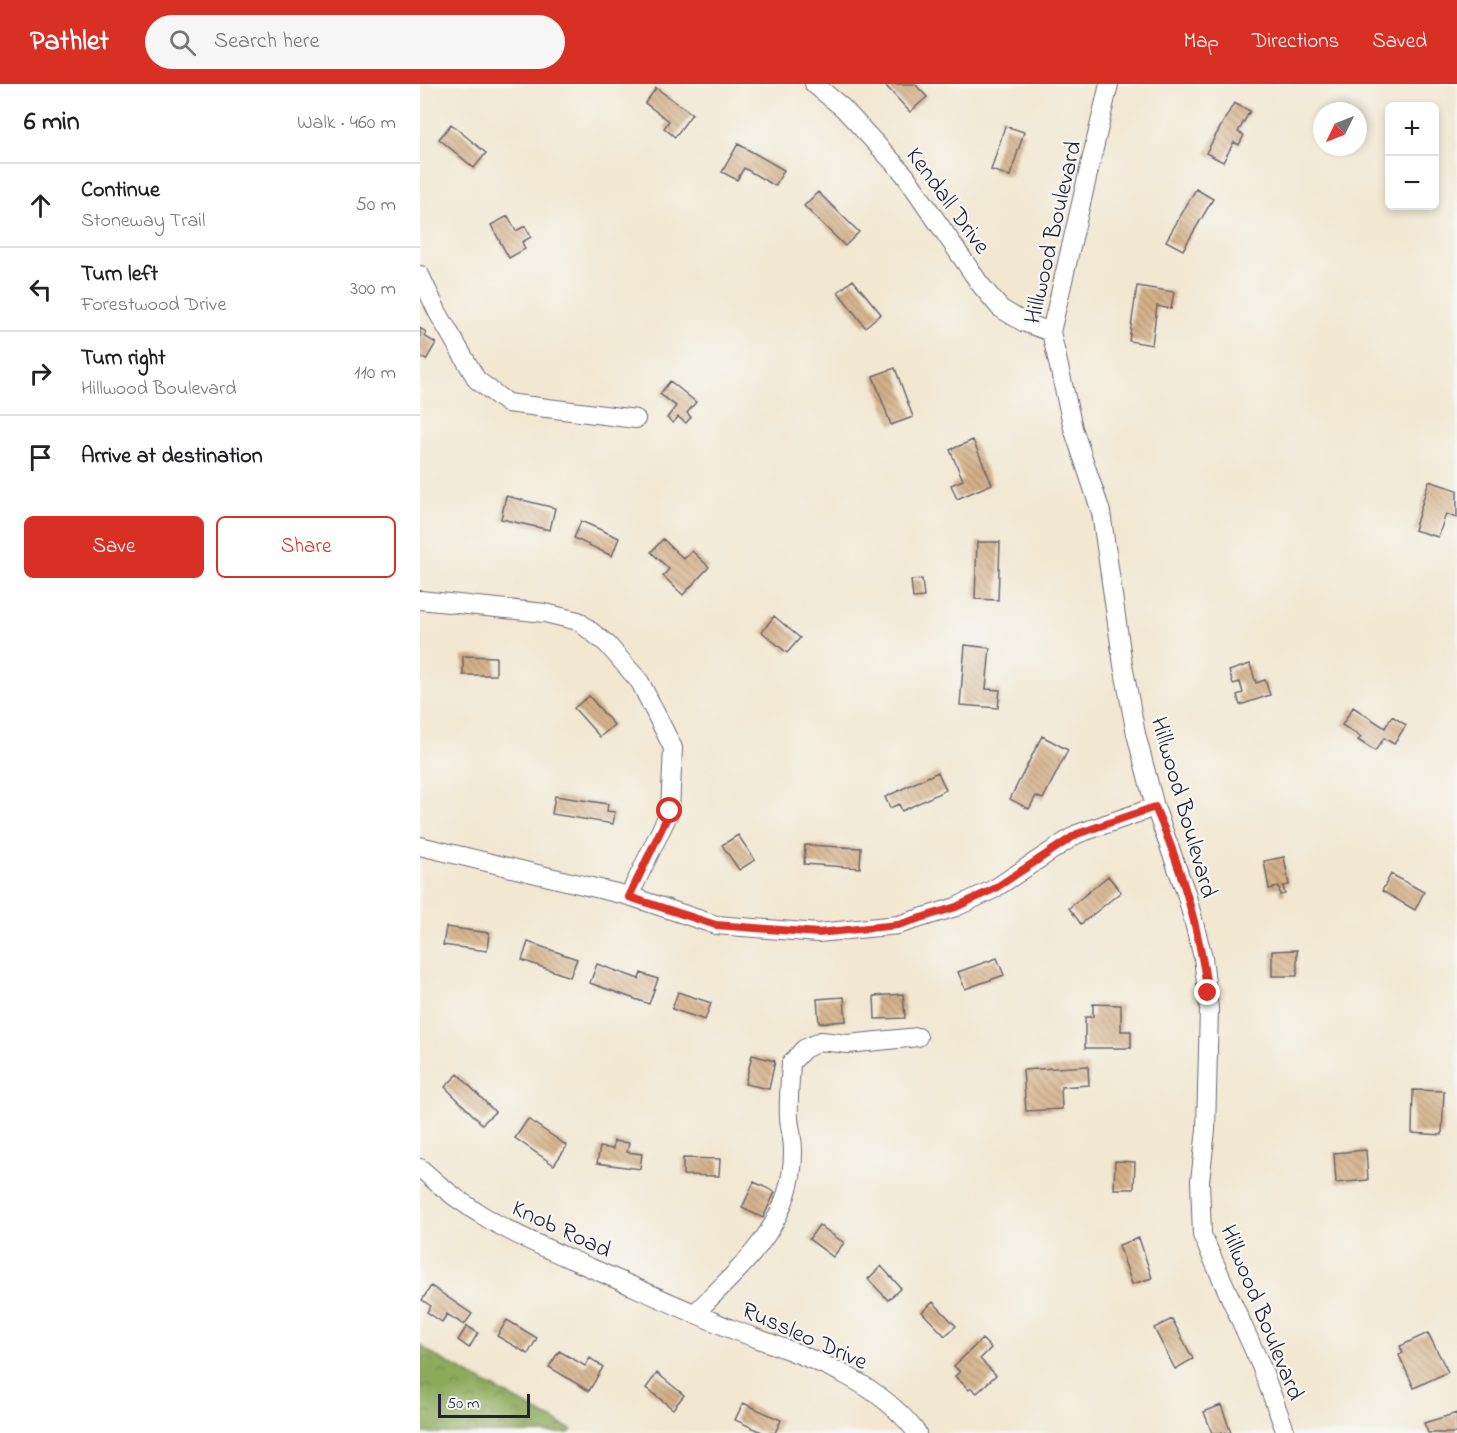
<!DOCTYPE html>
<html lang="en">
<head>
<meta charset="utf-8">
<style>
	:root { --surface:#fff; --page:#f6f6f6; --text:#202124; --muted:#757577; --line:#e0e0e0; --accent:#d93025 }
	body { margin:0; font-family:"Indie Flower",sans-serif; background:var(--page); color:var(--text) }
	.controls { position:absolute; right:18px; top:18px; display:grid; overflow:hidden; border-radius:9px; box-shadow:0 3px 9px #0003 }
	.controls button { width:54px; height:54px; display:grid; place-items:center; padding:0; border:0; border-bottom:2px solid var(--line); background:var(--surface); color:var(--text); font:30px sans-serif }
	.compass { position:absolute; left:893px; top:18px; width:54px; height:54px; border-radius:50%; background:var(--surface); box-shadow:0 3px 9px #0003; rotate:227deg }
	.scale { position:absolute; left:18px; bottom:15px; width:92px; box-sizing:border-box; padding-left:6px; border:3px solid #22223b; border-top:0; font-size:16px; line-height:21px; white-space:nowrap; color:#22223b; -webkit-text-stroke:4px #f6f6f2; paint-order:stroke }
	.stop { position:absolute; width:18px; height:18px; margin:-14px; border:4px solid #d93025; border-radius:50%; background:#fff }
	.stop.end { background:#d93025; border-color:#fff; box-shadow:0 2px 6px #0008 }
	.list { margin:0; padding:0; list-style:none }
	h2 { display:flex; justify-content:space-between; align-items:center; height:78px; margin:0; padding:0 24px; font-size:26px }
	h2 small { font-size:20px; font-weight:400; color:var(--muted) }
	.list li { display:grid; grid-template-columns:39px 1fr auto; gap:18px; align-items:center; box-sizing:border-box; height:84px; padding:0 24px; border-top:2px solid var(--line) }
	.list b { display:block; font-size:22px; white-space:nowrap }
	.list p { margin:0; font-size:20px; white-space:nowrap; color:var(--muted) }
	.list em { font-size:20px; font-style:normal; color:var(--muted) }
	.actions { display:flex; gap:12px; padding:18px 24px }
	.actions a { flex:1; padding:14px 0; border:2px solid var(--accent); border-radius:9px; text-align:center; font-size:21px; color:var(--accent) }
	.actions .main { background:var(--accent); color:#fff }
	.icon { flex:none; width:33px; height:33px; fill:none; stroke:currentColor; stroke-width:2; stroke-linecap:round; stroke-linejoin:round }
	.map { position:relative; flex:none; width:1037px; height:1349px; overflow:hidden }
	header { display:flex; align-items:center; gap:36px; box-sizing:border-box; height:84px; padding:0 30px; background:var(--accent); color:#fff }
	header strong { font-size:28px }
	nav { display:flex; gap:33px; margin-inline-start:auto; font-size:21px }
	.search { width:420px; height:54px; background:var(--page); display:flex; align-items:center; gap:15px; box-sizing:border-box; padding:0 21px; border-radius:33px; color:var(--muted); font-size:22px }
	main { display:flex }
	aside { flex:1; background:var(--surface) }
	.map>svg:first-child { display:block }
	.forest { fill:url(#forest-crowns); stroke:#58664c; stroke-width:1.5 }
	.building { fill:url(#building-back-hatch) }
	.lines { fill:none; stroke-linecap:round; stroke-linejoin:round }
	.minor-casing { stroke:#6b6770; stroke-width:20 }
	.minor { stroke:#fff; stroke-width:18 }
	.route { stroke:#d93025; stroke-width:8 }
	.labels { text-anchor:middle; stroke-width:4.5; stroke-linejoin:round; paint-order:stroke }
	.street-label { font-size:24px; fill:#22223b; stroke:#f6f6f2 }
</style>
</head>
<body>
<header>
<strong>Pathlet</strong>
<div class="search"><svg class="icon" aria-label="search" viewBox="0 0 24 24"><circle cx="10" cy="10" r="6"/><path d="M15 15l6 6"/></svg>Search here</div>
<nav><a>Map</a><a>Directions</a><a>Saved</a></nav>
</header>
<main>
<aside>
<h2>6 min<small>Walk · 460 m</small></h2>
<ul class="list">
<li><svg class="icon" aria-label="ahead" viewBox="0 0 24 24"><path d="M12 20V5M6 11l6-6 6 6"/></svg><div><b>Continue</b><p>Stoneway Trail</p></div><em>50 m</em></li>
<li><svg class="icon" aria-label="left" viewBox="0 0 24 24"><path d="M17 20v-9H6M10 6l-5 5 5 5"/></svg><div><b>Turn left</b><p>Forestwood Drive</p></div><em>300 m</em></li>
<li><svg class="icon" aria-label="right" viewBox="0 0 24 24"><path d="M7 20v-9h11M14 6l5 5-5 5"/></svg><div><b>Turn right</b><p>Hillwood Boulevard</p></div><em>110 m</em></li>
<li><svg class="icon" aria-label="arrive" viewBox="0 0 24 24"><path d="M6 21V4h12l-3 4 3 4H6"/></svg><div><b>Arrive at destination</b></div></li>
</ul>
<div class="actions"><a class="main">Save</a><a>Share</a></div>
</aside>
<div class="map">
<svg width="1037" height="1349" viewBox="0 0 1037 1349">
	<defs>
		<pattern id="forest-crowns" width="20" height="18" patternUnits="userSpaceOnUse" patternTransform="scale(1.5)"><rect width="20" height="18" fill="#8daa5c"/><path d="M2 6a3 3 0 1 1 6 0M12 15a3 3 0 1 1 6 0" fill="none" stroke="#738a4d"/></pattern>
		<pattern id="building-back-hatch" width="6" height="6" patternUnits="userSpaceOnUse" patternTransform="scale(1.5)"><rect width="6" height="6" fill="#d4b189"/><path d="M-1 5l2 2M0 0l6 6M5-1l2 2" fill="none" stroke="#ac9071"/></pattern>
	</defs>
	<rect width="100%" height="100%" fill="#f6f6f2"/>
	<filter id="ink" filterUnits="userSpaceOnUse"><feTurbulence type="fractalNoise" baseFrequency=".0167" numOctaves="2"/><feDisplacementMap in="SourceGraphic" scale="12" xChannelSelector="R" yChannelSelector="G"/><feConvolveMatrix kernelMatrix="1 2 1 2 8 2 1 2 1" color-interpolation-filters="sRGB"/></filter>
	<filter id="wash" filterUnits="userSpaceOnUse"><feTurbulence type="fractalNoise" baseFrequency=".008" numOctaves="4" result="noise"/><feDisplacementMap in="SourceGraphic" scale="24" xChannelSelector="R" yChannelSelector="G"/><feGaussianBlur stdDeviation="1.35" result="paint"/><feColorMatrix in="noise" values="0 0 0 0 0 0 0 0 0 0 0 0 0 0 0 0 0 1.4 0 .05"/><feComposite in="paint" operator="in"/></filter>
	<g filter="url(#wash)">
		<rect width="100%" height="100%" fill="#f2e7d1"/>
		<path class="forest" d="M0,1261L17,1273L152,1346L148,1349H0Z"/>
		<g id="blocks">
			<path class="building" d="M464,0H495L507,13L490,28Z
				M236,4L272,30L255,53L244,44L249,37L225,19Z
				M814,19L830,27L818,48L824,51L819,61L814,58L803,78L786,69Z
				M31,40L66,69L54,84L19,55Z
				M585,42L604,48L590,92L571,86Z
				M318,60L364,86L355,102L324,84L317,96L302,88Z
				M776,105L793,115L763,166L746,157Z
				M398,108L439,148L425,162L384,122Z
				M88,132L96,147L105,142L111,153L102,158L105,165L89,174L71,141Z
				M433,196L461,230L445,243L418,208Z
				M717,202L754,208L751,225L737,222L732,261L709,257Z
				M0,244L6,248L4,252L16,259L6,276L0,272Z
				M475,284L493,333L471,341L453,292Z
				M250,297L276,318L267,329L271,333L266,339L258,333L253,339L247,334L256,322L240,310Z
				M553,356L572,400L537,415L531,401L543,396L530,366Z
				M1009,397L1037,406V434L1026,430L1018,453L994,446Z
				M86,412L135,424L130,446L81,435Z
				M161,437L199,454L192,472L154,454Z
				M243,455L264,475L272,467L289,483L263,511L243,492L249,485L231,468Z
				M557,458H580L578,516L555,515Z
				M502,495L504,513L493,514L491,496Z
				M354,532L380,554L367,569L342,548Z
				M545,561L570,564L566,605L580,606L578,624L540,621Z
				M43,572L76,573V591H43Z
				M830,580L836,599L845,596L850,611L820,621L817,611L823,609L820,598L813,600L809,587Z
				M169,612L194,641L180,653L154,624Z
				M933,623L965,644L972,632L986,641L974,660L964,654L955,667L938,656L941,653L922,641Z
				M622,652L648,666L623,715L616,712L609,725L590,715Z
				M518,688L526,706L482,727L479,720L470,724L465,713Z
				M135,712L188,720L187,727L195,728L193,740L132,730Z
				M318,751L335,776L319,786L302,761Z
				M385,761L441,764L440,784L384,780Z
				M864,773L869,801L863,802L865,810L860,811L859,803L849,805L844,777Z
				M971,790L1004,808L995,826L962,807Z
				M688,792L701,808L661,840L649,824Z
				M26,843L69,849L67,867L23,861Z
				M108,858L157,875L150,893L102,876Z
				M877,866V892H852V867Z
				M577,874L584,891L545,905L538,888Z
				M177,880L219,895L221,889L238,895L229,920L170,899Z
				M258,908L291,919L285,936L252,925Z
				M483,910L485,934L455,935L454,912Z
				M424,913L426,937L399,939L397,915Z
				M673,920L701,921V947H711V964H665V933H673Z
				M332,971L355,977L349,1005L325,1000Z
				M668,982L669,1001L641,1003L642,1025L606,1027L603,986Z
				M38,990L75,1028L62,1040L25,1003Z
				M993,1006L1024,1007L1022,1051L992,1049Z
				M108,1035L147,1062L134,1081L95,1054Z
				M194,1057L209,1059L207,1068L222,1070L220,1085L177,1079L180,1063L193,1065Z
				M946,1066L948,1096L916,1099L914,1069Z
				M263,1074L300,1075L299,1092L263,1091Z
				M695,1077L715,1078L714,1105H694Z
				M334,1098L355,1108L343,1134L322,1124Z
				M399,1141L424,1159L413,1173L389,1155Z
				M719,1154L732,1194L712,1200L699,1161Z
				M461,1182L481,1204L468,1216L448,1195Z
				M11,1202L52,1230L44,1241L27,1230L22,1238L7,1228L11,1222L2,1216Z
				M513,1218L536,1242L525,1252L502,1228Z
				M752,1235L773,1275L755,1285L734,1244Z
				M87,1236L117,1254L108,1270L77,1252Z
				M47,1242L58,1249L49,1264L38,1256Z
				M1008,1249L1028,1288L994,1304L979,1271L983,1269L980,1262Z
				M562,1255L571,1264L560,1275L576,1291L557,1309L551,1304L549,1306L535,1292L540,1288L534,1282Z
				M139,1267L165,1282L170,1274L183,1283L169,1307L129,1283Z
				M237,1289L264,1311L253,1325L226,1304Z
				M323,1319L361,1336L355,1349H344L315,1336Z
				M801,1321L811,1349H792L784,1328Z
				M1037,1329V1349H1008L1004,1339Z"/>
		</g>
	</g>
	<g filter="url(#ink)">
		<use href="#blocks" fill-opacity="0" stroke="#6b6770" stroke-width="1.5"/>
		<g class="lines">
			<g class="minor-casing">
				<path id="minor" d="M394,0L423,24L485,91L560,200L580,224L603,238L631,248
					M689,0L631,248L653,344L681,428L703,581L716,650L735,723L766,809L783,873L789,925L786,1046L780,1097L782,1151L841,1282L866,1349
					M0,191L18,229L57,296L87,319L216,335
					M0,516L125,529L158,537L187,560L220,598L253,664L250,727L209,812
					M0,762L209,812L296,841L398,849L478,841L536,823L574,805L657,750L735,723
					M0,1084C56,1136 103,1154 171,1184C217,1204 263,1225 309,1244C374,1269 453,1290 497,1349
					M274,1230C321,1183 374,1139 373,1066C373,1056 370,1045 369,1034C368,1016 370,997 371,979L384,965L401,957L428,960L498,953"/>
			</g>
			<use href="#minor" class="minor"/>
		</g>
	</g>
	<g class="lines" filter="url(#ink)">
		<path class="route" d="M250,727L209,813L296,841L398,849L478,841L536,823L574,805L657,750L735,723C761,782 779,846 788,909"/>
	</g>
	<g class="labels">
		<g class="street-label">
			<text transform="translate(529 116) rotate(54)" y="8">Kendall Drive</text>
			<text transform="translate(632 148) rotate(-77)" y="8">Hillwood Boulevard</text>
			<text transform="translate(765 723) rotate(74)" y="8">Hillwood Boulevard</text>
			<text transform="translate(142 1144) rotate(25)" y="8">Knob Road</text>
			<text transform="translate(843 1228) rotate(68)" y="8">Hillwood Boulevard</text>
			<text transform="translate(385 1251) rotate(24)" y="8">Russleo Drive</text>
		</g>
	</g>
</svg>
<div class="controls">
<button>+</button>
<button>−</button>
</div>
<svg class="compass" viewBox="-18 -18 36 36"><path d="M0-13l5 13h-10z" fill="#e53935"/><path d="M0 13l5-13h-10z" fill="#757577"/></svg>
<div class="scale">50 m</div>
<div class="stop" style="left:250px;top:727px"></div>
<div class="stop end" style="left:788px;top:909px"></div>
</div>
</main>
</body>
</html>
